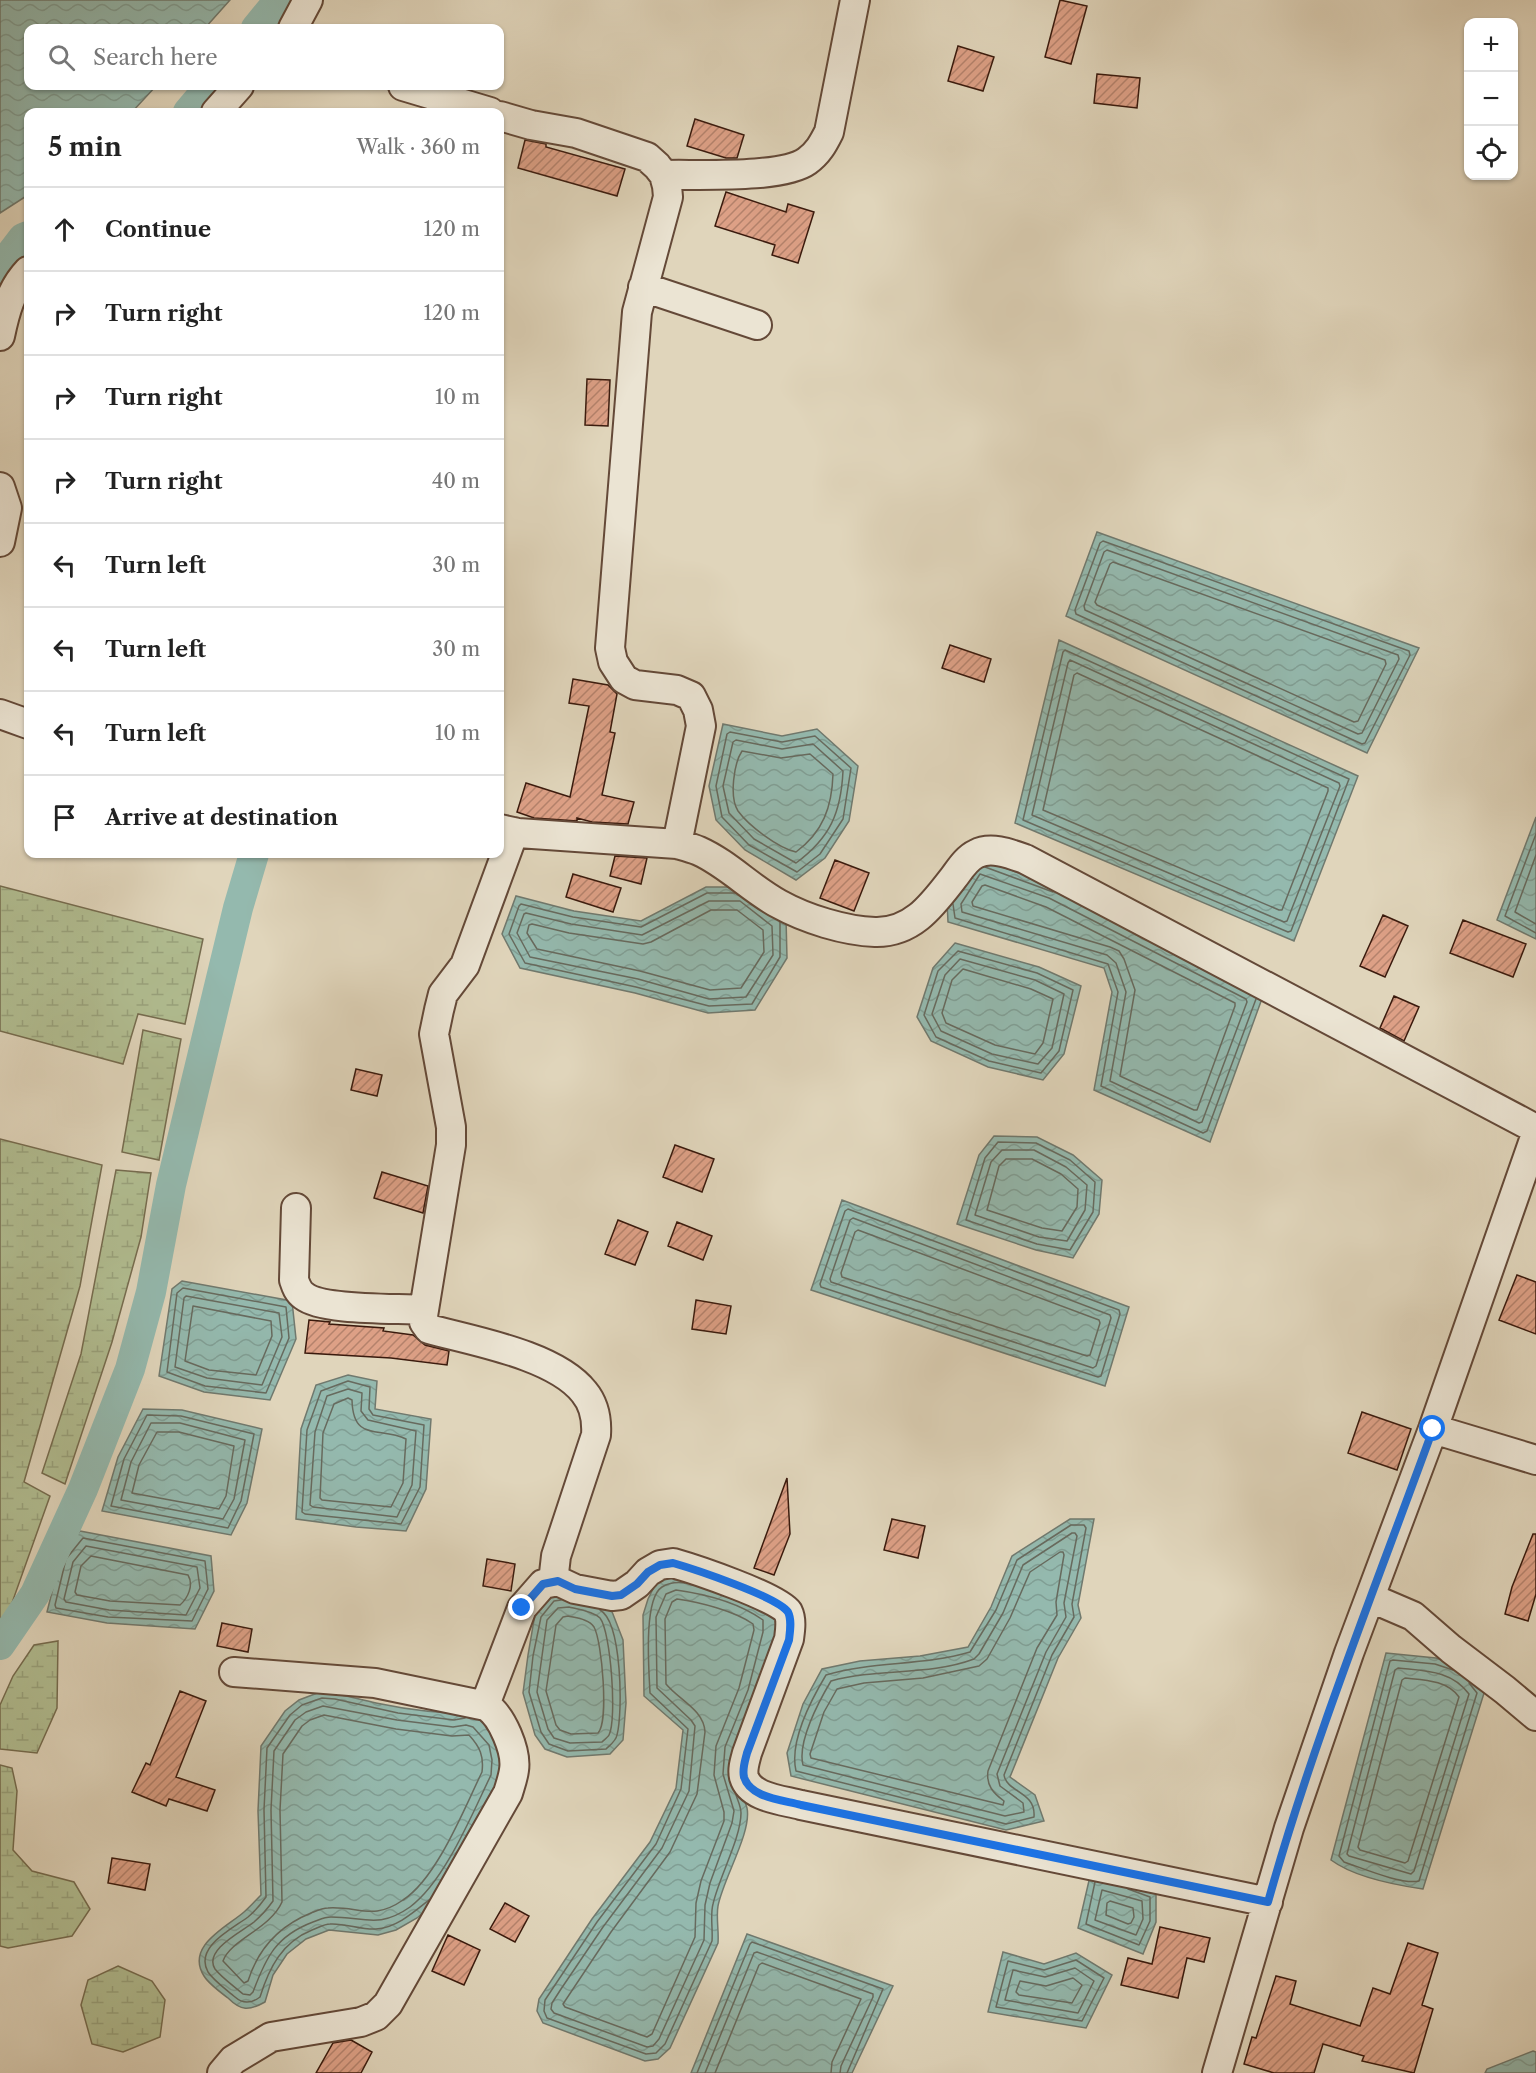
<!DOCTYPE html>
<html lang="en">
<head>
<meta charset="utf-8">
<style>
	:root { --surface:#fff; --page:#f2f2f2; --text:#222; --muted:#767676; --line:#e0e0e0 }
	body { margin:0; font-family:"Libre Caslon Text",serif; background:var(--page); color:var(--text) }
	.controls { position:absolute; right:18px; top:18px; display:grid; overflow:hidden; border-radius:12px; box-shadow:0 2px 4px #0004 }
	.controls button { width:54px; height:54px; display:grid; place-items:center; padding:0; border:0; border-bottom:2px solid var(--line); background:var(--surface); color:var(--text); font:30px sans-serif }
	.stop { position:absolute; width:18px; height:18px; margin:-14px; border:4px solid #1a73e8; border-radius:50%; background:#fff }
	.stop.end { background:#1a73e8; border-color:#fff; box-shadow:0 2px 6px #0008 }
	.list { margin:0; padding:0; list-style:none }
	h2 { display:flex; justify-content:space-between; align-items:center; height:78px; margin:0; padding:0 24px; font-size:26px }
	h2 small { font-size:20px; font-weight:400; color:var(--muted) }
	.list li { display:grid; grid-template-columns:39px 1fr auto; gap:18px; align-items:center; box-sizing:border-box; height:84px; padding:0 24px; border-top:2px solid var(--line) }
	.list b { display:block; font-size:22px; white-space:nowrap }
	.list em { font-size:20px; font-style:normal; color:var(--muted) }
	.icon { flex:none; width:33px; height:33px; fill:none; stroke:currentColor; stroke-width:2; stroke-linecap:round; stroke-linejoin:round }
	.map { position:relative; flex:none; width:1536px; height:2073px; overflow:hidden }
	.search { position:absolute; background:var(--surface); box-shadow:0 2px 4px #0004; left:24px; top:24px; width:480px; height:66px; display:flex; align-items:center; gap:15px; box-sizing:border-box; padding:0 21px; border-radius:12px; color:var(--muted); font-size:22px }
	.panel { position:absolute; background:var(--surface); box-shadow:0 2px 4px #0004; left:24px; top:108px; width:480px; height:750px; border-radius:12px }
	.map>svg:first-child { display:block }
	.wetland { fill:url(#wetland-marsh); stroke:#766c4f; stroke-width:1.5 }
	.water { fill:url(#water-waves); stroke:#70796e; stroke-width:1.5 }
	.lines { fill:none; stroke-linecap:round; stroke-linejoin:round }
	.shore { stroke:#676a5e; stroke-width:1.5 }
	.canal { stroke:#94b9ae; stroke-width:30 }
	.building { fill:url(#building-hatch); stroke:#3a1a0d; stroke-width:1.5 }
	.street-casing { stroke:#644938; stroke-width:32 }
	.street { stroke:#ebe4d3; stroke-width:28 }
	.route { stroke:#1a73e8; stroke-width:8 }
</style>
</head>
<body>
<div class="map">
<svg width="1536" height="2073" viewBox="0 0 1536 2073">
	<defs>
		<pattern id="wetland-marsh" width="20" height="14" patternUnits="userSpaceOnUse" patternTransform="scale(1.5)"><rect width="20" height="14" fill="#b1bd91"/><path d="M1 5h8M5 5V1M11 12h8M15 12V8" fill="none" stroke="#99a27c"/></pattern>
		<pattern id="water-waves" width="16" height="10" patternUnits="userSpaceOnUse" patternTransform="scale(1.5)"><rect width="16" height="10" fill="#94b9ae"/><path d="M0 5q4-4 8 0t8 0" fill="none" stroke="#809e94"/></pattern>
		<pattern id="building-hatch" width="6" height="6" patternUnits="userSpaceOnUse" patternTransform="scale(1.5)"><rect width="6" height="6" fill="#dda086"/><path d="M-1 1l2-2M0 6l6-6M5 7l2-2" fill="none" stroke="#b4826c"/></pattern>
	</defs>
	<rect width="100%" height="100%" fill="#e0d5bb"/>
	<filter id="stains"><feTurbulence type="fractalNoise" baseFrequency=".00333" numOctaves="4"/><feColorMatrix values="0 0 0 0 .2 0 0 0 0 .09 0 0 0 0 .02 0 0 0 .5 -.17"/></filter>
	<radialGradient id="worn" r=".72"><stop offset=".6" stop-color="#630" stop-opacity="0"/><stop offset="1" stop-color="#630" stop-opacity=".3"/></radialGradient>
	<path class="wetland" d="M0,886L203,939L185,1024L138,1014L123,1064L0,1031Z
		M143,1030L181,1039L159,1160L122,1152Z
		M0,1139L102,1165L80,1286L24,1482L50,1496L7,1617L0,1626Z
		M116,1170L151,1173L141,1237L112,1342L65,1484L42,1473L81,1354Z
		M58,1641L57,1708L37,1753L0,1749V1705L13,1676L34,1645Z
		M0,1765L12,1768L17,1791L13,1850L32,1871L74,1882L90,1909L72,1936L8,1948L0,1946Z
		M118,1966L152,1981L165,2000L160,2037L123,2052L92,2044L81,2005L88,1980Z"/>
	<path class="water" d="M0,0H230L205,28H28V86H156L132,112H28V195L0,213Z
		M1097,532L1419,648L1367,753L1066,616Z
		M1059,640L1358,776L1294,941L1015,823Z
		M723,724L782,736L817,729L858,766L849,821L825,858L796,880L745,850L716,820L709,786Z
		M1536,817V939L1497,920Z
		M986,861L1054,886L1264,993L1210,1142L1094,1090L1112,992L1104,968L948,922L947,901Z
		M706,887H744L786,918L787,958L755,1010L708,1013L635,993L520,968L502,934L516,896L574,911L641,921Z
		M955,943L1039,967L1081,986L1064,1054L1043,1080L988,1067L931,1041L917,1017L933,968Z
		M994,1136L1037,1137L1073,1155L1102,1180L1099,1214L1073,1258L1036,1250L957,1224L979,1155Z
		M842,1200L1129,1307L1105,1386L811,1290Z
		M182,1281L292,1301L296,1339L270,1400L204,1392L159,1376L172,1289Z
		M348,1375L377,1381L375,1409L431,1419L426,1489L406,1531L356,1527L296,1519L301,1429L316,1385Z
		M143,1409L182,1410L262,1429L247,1503L231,1535L102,1511L118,1457Z
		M1070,1519H1094L1078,1605L1081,1618L1058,1658L1010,1777L1035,1795L1044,1821L1006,1830L791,1776L787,1753L803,1704L822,1669L860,1661L920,1656L968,1647L991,1607L1012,1556Z
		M80,1531L211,1556L214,1591L195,1629L107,1623L47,1612L61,1556Z
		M674,1576L777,1613L776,1633L742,1795C744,1799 746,1804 747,1808C752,1832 723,1879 718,1906C716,1917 719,1931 718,1943L670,2048L658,2059L645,2061L543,2023L537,2011L539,1999L592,1919L650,1842L676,1788L683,1730L644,1696L643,1615L648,1599L656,1583Z
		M570,1593L611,1609L623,1640L626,1703L623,1740L610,1754L567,1757L545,1749L535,1735L523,1693L528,1655L535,1614L552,1595Z
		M1386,1653L1436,1658L1462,1667L1485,1690L1423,1889C1395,1885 1354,1877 1331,1860Z
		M320,1692C339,1693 357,1699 376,1703C409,1710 445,1714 479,1714L501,1738L505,1778L436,1902L417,1918L396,1930L378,1935L329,1930L306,1939L287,1954L273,1975L265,2002C249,2011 241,2011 228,1998C220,1992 209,1984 204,1976C185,1946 227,1927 244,1912C250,1907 255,1901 261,1895L258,1811L261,1746L285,1711L299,1700Z
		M1091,1872L1156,1891V1922L1143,1954L1078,1928Z
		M747,1934L893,1986L852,2073H691Z
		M1003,1952L1044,1964L1076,1953L1112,1975L1086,2028L988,2012Z
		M1533,2051L1536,2052V2073H1485L1487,2069Z"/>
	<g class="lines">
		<path class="shore" d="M1103,541L1409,651L1410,655L1365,743L1362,744L1076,614L1075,610L1100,543Z
			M1107,550L1398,655L1399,659L1362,733L1358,734L1085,610L1084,606L1104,552Z
			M1113,562L1385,660L1386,664L1358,721L1354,722L1097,605L1095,602L1110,564Z
			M1065,650L1349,779L1291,931L1288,932L1023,820L1063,652Z
			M1070,660L1339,783L1340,786L1287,921L1284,922L1032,815L1068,663Z
			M1077,673L1328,788V791L1282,910H1279L1043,810L1074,675Z
			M730,732L782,742L815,736L851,768L843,819L820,854L797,872L749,845L722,817L716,786L727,734Z
			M736,740L782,749L813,744L843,771C841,813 830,838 796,863L754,839L729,813L723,786L733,742Z
			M742,751L781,758L810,754L833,774C832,807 823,832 796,852C778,848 749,826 738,811C729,797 734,763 742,751Z
			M1536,834L1505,916L1536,933
			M1536,855L1515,912L1536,924
			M985,867L1053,892
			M980,874L1049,898L1246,999L1247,1002L1202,1122L1199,1123L1110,1081L1126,992L1116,963L1107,955L962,912L961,904Z
			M985,885L1046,907L1235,1003V1006L1197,1110H1194L1120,1076L1135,990L1124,959L1119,951L1110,947L973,906L972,902L982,886Z
			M735,893H707L641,927L573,917L521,904L519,906L509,934L525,963L636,987L709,1006L752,1004L780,957V922
			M709,901H740L772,926L773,955L746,997L709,999L638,979L530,957L517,933L524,914L526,913L571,924L642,935Z
			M953,904L955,918L1108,964L1118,992L1101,1086L1203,1133L1207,1131L1256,999
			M711,910H737L763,930L764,952L741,988L710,990L640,971L537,949L527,933L529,925L532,924L569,933L643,944L651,942Z
			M958,951L1037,973L1073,990L1059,1051L1041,1073L989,1061L936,1037L924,1015L938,971Z
			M960,959L1035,980L1064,994L1052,1048L1038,1064L992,1054L941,1031L932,1014L945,975Z
			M963,969L1031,989L1053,999L1043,1043L1035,1054L995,1045L946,1023L942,1013L952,980Z
			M998,1142L1036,1143L1070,1160L1095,1182L1093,1212L1070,1250L1037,1244L966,1220L985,1158Z
			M1002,1150H1034L1066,1167L1087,1185L1085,1210L1067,1241L1039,1237L975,1215L991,1162Z
			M1006,1159H1032L1061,1174L1078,1189L1077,1207L1062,1231L1042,1228L987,1210L999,1166Z
			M848,1209L1119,1310L1120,1314L1101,1376L1098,1377L821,1287L820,1284L845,1211Z
			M853,1218L1110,1315L1111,1318L1096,1366L1093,1368L831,1282L830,1279L850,1220Z
			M858,1230L1099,1320L1100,1323L1090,1355L1087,1356L842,1277L841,1273L855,1232Z
			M183,1288L286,1307L289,1338L266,1393L205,1386L167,1372L177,1293Z
			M186,1296L279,1313L282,1337L262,1385L207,1378L175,1367L184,1298Z
			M193,1306L271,1321L272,1336L256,1375L209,1370L185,1361Z
			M348,1381L370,1387L369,1409L373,1415L424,1425L420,1487L401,1524L305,1514L302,1512L307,1430L321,1391Z
			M348,1389L362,1393L361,1411L368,1420L416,1431L412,1485L397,1517L313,1507L310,1505L315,1432L327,1396Z
			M348,1398L352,1400C353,1443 380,1426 406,1439L403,1483L391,1507L322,1500L320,1498L323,1433L334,1404Z
			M147,1415L181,1416L254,1434L241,1501L228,1528L111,1506L124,1459Z
			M151,1423H180L245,1440L234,1499L223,1519L121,1500L131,1462Z
			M157,1432H179L234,1446L226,1496L219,1509L132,1493L139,1465Z
			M1071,1525H1084L1086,1528L1072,1604L1074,1617L1052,1655L1004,1775C1007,1793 1036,1791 1034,1817L1006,1824L796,1771C789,1741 811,1700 826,1675C873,1661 923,1666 970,1652L996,1610L1017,1560Z
			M1072,1533H1075L1077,1536L1064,1603L1066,1617L1046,1652L997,1774L1000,1786L1023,1803L1024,1812L1005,1816L803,1765C797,1742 819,1701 831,1681C877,1668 929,1676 974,1659L979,1654L1003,1613L1023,1565Z
			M83,1538L205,1561L208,1589L192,1621L108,1617L56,1608L55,1605L66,1559Z
			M86,1546L197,1567L200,1588L186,1615L109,1610L66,1602L64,1599L73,1562Z
			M1060,1552H1063L1064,1555L1056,1602L1057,1615L1037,1648L988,1771C986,1785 993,1793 1004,1801L1003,1805L811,1758L810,1754L824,1712L837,1689L864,1683L923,1678L979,1666L987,1659L1010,1618L1030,1572Z
			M91,1556L188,1575C194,1585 188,1598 180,1605L110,1601L77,1595L75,1592L81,1566Z
			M685,1583C677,1582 670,1582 662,1587C643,1599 649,1671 650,1693L688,1729L681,1789L656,1844L597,1922L545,2000L544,2011L547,2018L646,2054L656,2053L665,2044L712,1941C713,1929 710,1915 713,1904C719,1877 741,1838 741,1813C741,1807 738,1801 736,1795
			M676,1590C705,1594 739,1603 763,1620V1632L748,1690L725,1747L723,1774L734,1811L732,1823L710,1883L705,1905L704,1940L659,2039L653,2046L647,2047L554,2013L551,2009L552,2003L561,1989L603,1927L662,1848L689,1791L695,1726L691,1720L657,1688L656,1617L666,1594Z
			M677,1599C699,1602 735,1611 753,1624L754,1630L739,1688L716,1746L714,1775L724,1812V1821L701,1881L696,1903L695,1937L652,2034L647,2037L565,2007L563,2004L611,1932L670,1852L697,1794L705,1732C704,1710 679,1700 666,1684L665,1619L672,1602Z
			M561,1600L554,1601L541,1617L533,1656L529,1692L541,1732L549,1744L568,1751L606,1749C610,1745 616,1741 617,1735C623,1712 622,1622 600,1610
			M569,1607C578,1609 593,1611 600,1618C611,1632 617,1720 609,1735C608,1737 604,1740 602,1742L570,1743L554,1738L548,1729L537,1692L547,1620L558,1608Z
			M568,1616C576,1618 589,1619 594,1627C602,1641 609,1722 598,1733L571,1734L560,1730L556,1725L546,1691L556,1625L563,1617Z
			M1398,1668C1425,1671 1451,1670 1469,1694L1414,1871L1411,1874L1349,1856L1347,1854L1395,1670Z
			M1453,1670L1435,1664L1393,1660L1390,1661L1339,1856L1344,1862C1362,1868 1402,1885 1419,1881L1477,1693L1469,1683
			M1405,1678C1424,1680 1447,1680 1459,1697L1408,1861L1405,1863L1360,1850L1358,1847L1402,1680Z
			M323,1706L397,1720L453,1727L466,1725L473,1727L489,1745L492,1760L491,1775C472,1814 445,1881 410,1907C379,1929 364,1917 331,1917C324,1917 319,1920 313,1922C276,1936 266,1957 253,1992L250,1995L243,1994C235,1987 222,1978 215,1969C203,1950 243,1931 254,1922C261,1916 268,1908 273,1901L271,1810L274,1751L295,1720L306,1712Z
			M324,1715L396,1729L452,1736L469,1735C480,1747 484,1756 482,1772C464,1809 437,1878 403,1900C373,1921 359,1906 328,1908C322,1908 316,1911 311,1913C279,1926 258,1949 248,1981L244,1983L223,1961C230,1940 270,1929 282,1902L280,1810L283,1754L302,1726L310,1720Z
			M1095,1882L1086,1924L1139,1945L1150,1921V1897L1128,1889
			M1102,1890L1142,1901L1143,1919L1136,1935L1095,1920Z
			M429,1900C414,1912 396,1928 376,1929C361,1930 345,1923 330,1924C324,1924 318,1928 312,1930C282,1942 269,1968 260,1997C252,2003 243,2004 235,1997C227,1990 214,1981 208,1972C194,1947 232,1929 248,1917C254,1912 261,1904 266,1897L264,1810L267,1748L290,1715L302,1705L322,1698L335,1699L398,1713L454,1720L465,1718
			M1110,1901L1133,1908L1134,1917L1131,1923L1128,1924L1106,1915L1107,1903Z
			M1076,1960L1104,1978L1082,2021L996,2007L1008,1961L1044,1970Z
			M1075,1968L1094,1981L1078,2013L1005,2000L1013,1970L1045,1977Z
			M1073,1978L1082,1985L1072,2003L1019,1995L1016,1992L1020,1981L1046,1986Z
			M697,2073L750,1944L752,1942L883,1989L847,2073
			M705,2073L754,1953L757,1952L873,1994V1997L841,2066L840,2073
			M715,2073L759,1965L762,1963L861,1999L832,2062L831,2073"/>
		<path class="canal" d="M256,28L279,0
			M188,112L210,86
			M0,268L23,238L28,236
			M0,1645L35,1594L83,1489L130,1369L151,1292L171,1185L238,908L254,854"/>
	</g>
	<path class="building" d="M1060,0L1087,6L1071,64L1045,57Z
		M958,46L994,57L983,91L948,81Z
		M1097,74L1140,78L1137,108L1094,103Z
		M695,119L744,135L737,158H726L687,146Z
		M525,140L546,144V147L625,169L617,196L518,168Z
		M726,192L786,212L788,204L814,212L798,263L772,255L775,245L715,226Z
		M587,379L610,380L608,426L585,425Z
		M950,645L991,659L984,682L942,668Z
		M573,679L608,685L617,694L610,732L615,733L602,795L634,802L628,824L592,822L577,818V821L534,818L517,812L526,783L570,797L589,706L569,703Z
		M615,856L647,858L641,884L610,876Z
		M835,860L869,873L854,911L820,898Z
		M573,874L621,888L613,912L566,897Z
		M1383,915L1408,926L1385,977L1360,966Z
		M1463,920L1526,944L1513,977L1450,953Z
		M1394,996L1419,1007L1404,1041L1380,1028Z
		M356,1069L382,1075L377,1096L351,1090Z
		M675,1145L714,1159L702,1192L663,1177Z
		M382,1172L428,1186L423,1213L374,1198Z
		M618,1220L648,1232L635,1265L605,1254Z
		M677,1222L712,1236L703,1260L668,1246Z
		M1517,1275L1536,1282V1334L1499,1320Z
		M696,1300L731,1306L726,1334L692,1329Z
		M309,1320L330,1322L329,1324L384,1328L383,1331L413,1335L425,1345L449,1351L447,1365L391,1358L305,1353Z
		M1362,1412L1411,1429L1397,1470L1348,1453Z
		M787,1478L790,1534L774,1575L754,1568Z
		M892,1519L925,1526L918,1558L884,1550Z
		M1533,1534H1536V1594L1528,1621L1505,1614L1512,1587Z
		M487,1559L515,1564L511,1591L483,1586Z
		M222,1623L252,1629L248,1652L217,1646Z
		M180,1691L206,1701L176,1777L215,1790L207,1811L169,1799L166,1806L132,1792L146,1763L150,1765Z
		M112,1858L150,1864L145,1890L108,1883Z
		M505,1903L529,1916L515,1942L490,1929Z
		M1160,1927L1210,1938L1204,1962L1187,1958L1178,1998L1121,1985L1128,1958L1152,1964Z
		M448,1935L480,1950L464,1985L432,1971Z
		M1408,1943L1438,1953L1422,2005L1433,2009L1414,2073L1362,2061L1364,2056L1323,2044L1314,2073H1274L1244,2064L1252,2037L1256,2038L1276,1976L1296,1981L1290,2004L1360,2026L1373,1988L1390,1994Z
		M351,2040L372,2052L361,2073H316L333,2043Z"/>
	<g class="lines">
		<g class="street-casing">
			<path id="street" d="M293,28L308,0
				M403,86L490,112
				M216,112L239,86
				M500,116L531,125L576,133L647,157L657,166L664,175L667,186L668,197L637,312L610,648L613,662L624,679L635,685L677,690L691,696L698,710L701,726L677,844
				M664,175C697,174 782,179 807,161C818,153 823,144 829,132L855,0
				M643,287L757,325
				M0,336C5,312 11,289 28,271
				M0,487L7,508L0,542
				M0,714L28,724
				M500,829L518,833L677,844C684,846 692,848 699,851C728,864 751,889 779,904C806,919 845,931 875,932C913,933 933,904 954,877C960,869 967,858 976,854C991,846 1011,854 1025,859L1536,1129
				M514,832L465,965L443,994L439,1010L434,1034L451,1127V1145L423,1316L424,1322L429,1329C473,1341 555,1355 584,1392C594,1404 597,1420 596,1435L556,1556L553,1582
				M296,1208L294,1280C296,1286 298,1292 304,1296C323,1311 397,1308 424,1310
				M1433,1429L1536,1460
				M1371,1598L1413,1616L1451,1649L1505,1690L1536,1716
				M234,1672L375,1683L486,1706
				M222,2073L233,2060L271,2037L361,2022L376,2016L388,2004L508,1793C510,1786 513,1778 514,1770C517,1752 502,1715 486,1706L488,1697L522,1608L543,1584L558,1581L575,1589L612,1596L621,1595L637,1584L648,1572L660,1565L673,1563C694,1569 778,1597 788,1612C792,1620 790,1631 789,1639L747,1753C745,1761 742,1769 744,1777C750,1798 783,1800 801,1805L1268,1902
				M1217,2073L1289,1828L1349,1653L1433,1429L1536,1134"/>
		</g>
		<use href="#street" class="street"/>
	</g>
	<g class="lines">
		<path class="route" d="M522,1608L543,1584L558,1581L575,1589L612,1596L621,1595L637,1584L648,1572L660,1565L673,1563C694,1569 778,1597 788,1612C792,1620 790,1631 789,1640L747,1753C745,1761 742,1769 744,1777C750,1798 783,1800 801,1805L1268,1902C1313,1741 1376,1586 1433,1429"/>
	</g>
	<rect width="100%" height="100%" filter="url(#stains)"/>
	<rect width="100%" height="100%" fill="url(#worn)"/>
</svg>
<div class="controls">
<button>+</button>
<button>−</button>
<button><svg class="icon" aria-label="locate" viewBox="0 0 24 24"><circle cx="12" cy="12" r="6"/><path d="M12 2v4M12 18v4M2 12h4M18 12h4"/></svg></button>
</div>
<div class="stop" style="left:1433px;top:1429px"></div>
<div class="stop end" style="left:522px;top:1608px"></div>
<div class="search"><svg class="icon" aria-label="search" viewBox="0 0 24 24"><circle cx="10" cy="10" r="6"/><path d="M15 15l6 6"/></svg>Search here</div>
<section class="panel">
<h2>5 min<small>Walk · 360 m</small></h2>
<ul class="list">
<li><svg class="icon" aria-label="ahead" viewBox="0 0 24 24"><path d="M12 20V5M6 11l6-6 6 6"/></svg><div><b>Continue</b></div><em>120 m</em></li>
<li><svg class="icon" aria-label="right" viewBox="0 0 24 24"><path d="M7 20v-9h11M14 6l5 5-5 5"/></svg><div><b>Turn right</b></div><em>120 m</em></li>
<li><svg class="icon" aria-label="right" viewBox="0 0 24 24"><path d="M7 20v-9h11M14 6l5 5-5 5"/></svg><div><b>Turn right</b></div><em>10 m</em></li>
<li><svg class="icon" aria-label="right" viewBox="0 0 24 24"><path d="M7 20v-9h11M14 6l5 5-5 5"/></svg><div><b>Turn right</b></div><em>40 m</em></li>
<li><svg class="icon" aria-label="left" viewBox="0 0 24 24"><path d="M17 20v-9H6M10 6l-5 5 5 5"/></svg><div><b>Turn left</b></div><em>30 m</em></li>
<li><svg class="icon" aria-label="left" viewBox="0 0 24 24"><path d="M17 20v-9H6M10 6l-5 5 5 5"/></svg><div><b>Turn left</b></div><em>30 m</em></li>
<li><svg class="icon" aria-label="left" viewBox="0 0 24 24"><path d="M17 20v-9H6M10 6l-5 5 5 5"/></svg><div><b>Turn left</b></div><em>10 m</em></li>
<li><svg class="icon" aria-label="arrive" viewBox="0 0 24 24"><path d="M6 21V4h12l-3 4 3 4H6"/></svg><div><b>Arrive at destination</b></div></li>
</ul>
</section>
</div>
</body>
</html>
